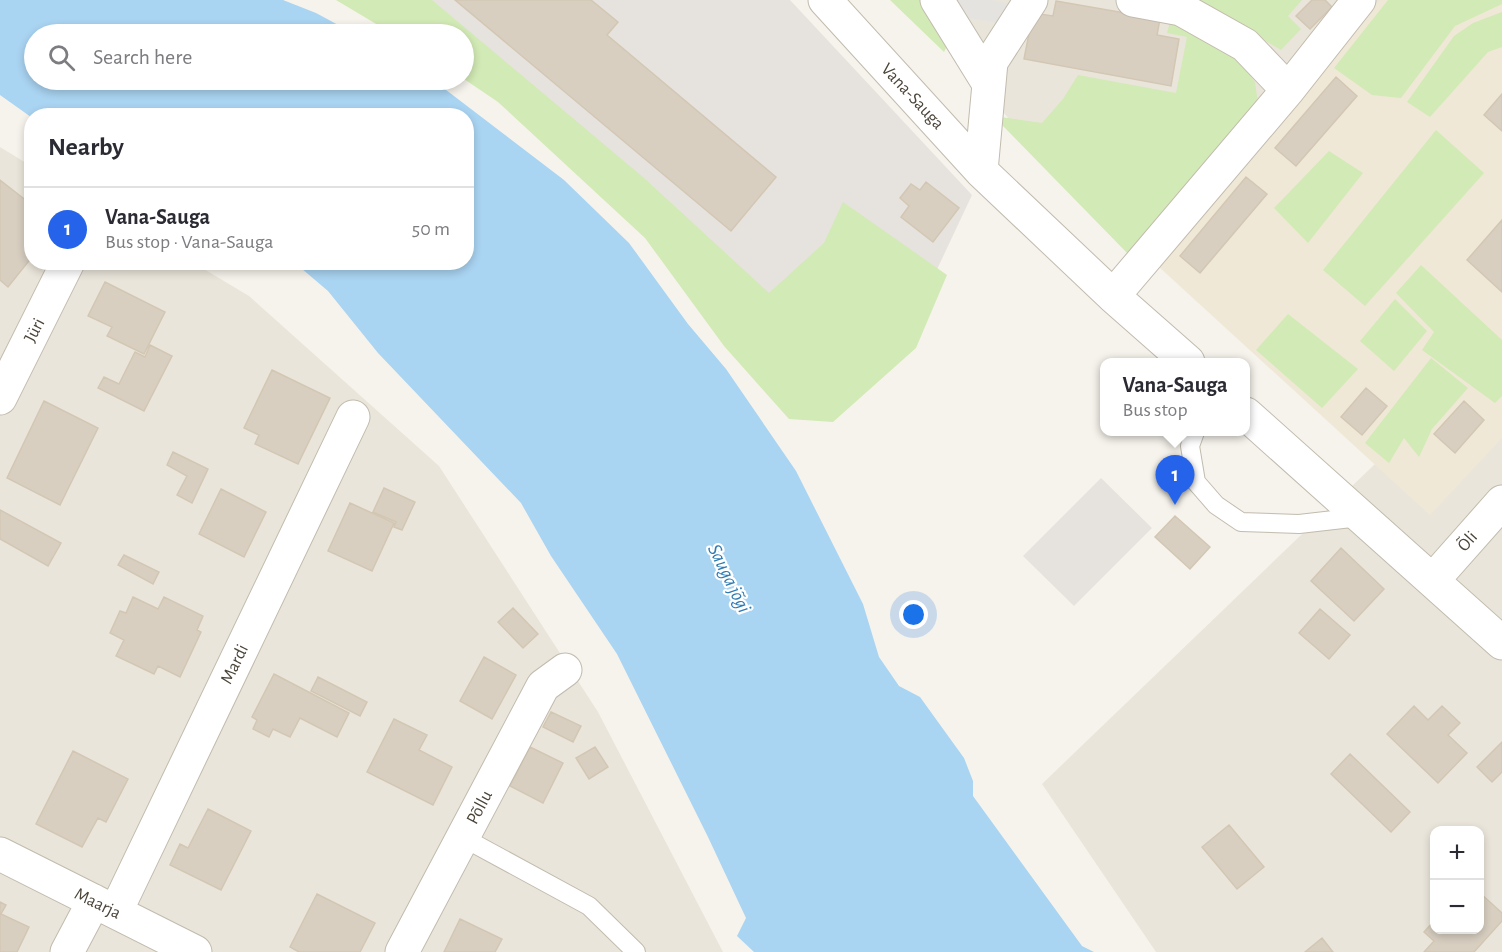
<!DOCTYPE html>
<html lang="en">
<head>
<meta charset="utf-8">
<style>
	:root { --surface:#fff; --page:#f7f7f7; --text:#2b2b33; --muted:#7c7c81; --line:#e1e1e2; --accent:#2563eb }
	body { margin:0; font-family:"Alegreya Sans",sans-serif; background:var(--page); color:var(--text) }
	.controls { position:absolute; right:18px; bottom:18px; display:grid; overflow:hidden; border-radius:12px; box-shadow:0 3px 9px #0003 }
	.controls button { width:54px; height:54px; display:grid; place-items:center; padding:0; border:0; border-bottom:2px solid var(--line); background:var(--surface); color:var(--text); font:30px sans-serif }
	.you { position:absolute; left:914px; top:615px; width:21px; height:21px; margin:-15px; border:4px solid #fff; border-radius:50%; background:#1a73e8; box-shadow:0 0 0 9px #1a73e833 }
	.badge { display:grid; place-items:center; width:39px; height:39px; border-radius:50%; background:var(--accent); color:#fff; font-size:20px; font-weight:700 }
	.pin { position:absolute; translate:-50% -50px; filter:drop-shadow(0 2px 3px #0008) }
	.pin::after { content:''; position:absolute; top:32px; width:21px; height:18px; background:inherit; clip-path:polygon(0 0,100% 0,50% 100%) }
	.popup { position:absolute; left:1100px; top:358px; width:150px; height:78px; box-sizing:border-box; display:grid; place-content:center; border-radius:12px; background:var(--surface); filter:drop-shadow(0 2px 4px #0005); font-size:20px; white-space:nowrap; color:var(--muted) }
	.popup b { font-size:22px; color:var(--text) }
	.popup::after { content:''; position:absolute; left:50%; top:100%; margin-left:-12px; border:12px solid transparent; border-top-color:var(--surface) }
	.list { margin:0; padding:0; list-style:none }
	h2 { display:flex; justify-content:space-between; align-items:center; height:78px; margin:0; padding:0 24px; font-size:26px }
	h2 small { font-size:20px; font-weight:400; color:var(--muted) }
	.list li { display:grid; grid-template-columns:39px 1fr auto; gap:18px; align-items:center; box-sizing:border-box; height:84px; padding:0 24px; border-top:2px solid var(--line) }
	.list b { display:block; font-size:22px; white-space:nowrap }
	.list p { margin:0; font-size:20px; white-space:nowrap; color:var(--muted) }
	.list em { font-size:20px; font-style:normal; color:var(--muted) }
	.icon { flex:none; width:33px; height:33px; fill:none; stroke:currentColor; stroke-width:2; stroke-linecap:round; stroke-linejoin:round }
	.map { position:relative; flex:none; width:1502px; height:952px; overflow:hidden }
	.search { position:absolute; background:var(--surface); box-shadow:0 3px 9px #0003; left:24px; top:24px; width:450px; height:66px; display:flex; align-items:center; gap:15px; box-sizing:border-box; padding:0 21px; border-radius:33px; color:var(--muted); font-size:22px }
	.panel { position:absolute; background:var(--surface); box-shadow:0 3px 9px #0003; left:24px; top:108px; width:450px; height:162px; border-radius:24px }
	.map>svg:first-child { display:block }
	.residential { fill:#eae5da; fill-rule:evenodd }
	.industrial { fill:#e6e2dd }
	.education { fill:#efe8d6 }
	.green { fill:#d2eab5 }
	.parking { fill:#e5e3e0 }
	.water { fill:#a9d4f2 }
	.building { fill:#d8cfc1; stroke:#d3c7b4; stroke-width:1.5 }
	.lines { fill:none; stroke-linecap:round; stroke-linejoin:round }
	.lane-casing { stroke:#c2bbae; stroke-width:20 }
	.street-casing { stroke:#c2bbae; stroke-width:35 }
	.lane { stroke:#fff; stroke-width:18 }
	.street { stroke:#fff; stroke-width:33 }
	.labels { text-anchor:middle; stroke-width:4.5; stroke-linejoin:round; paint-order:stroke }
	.street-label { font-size:18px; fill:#4b4439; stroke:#fff }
	.water-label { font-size:20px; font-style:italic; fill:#2e7ab2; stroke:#fff }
</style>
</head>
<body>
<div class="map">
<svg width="1502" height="952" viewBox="0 0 1502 952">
	<rect width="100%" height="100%" fill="#f6f3ec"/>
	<path class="residential" d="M903,0H1502V952H1156L1042,784L1376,463L1042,156ZM1434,830H1480V930H1434Z
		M0,147L31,166L32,262L194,263L249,296L439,466L598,712L723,952H0Z"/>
	<path class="industrial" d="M395,0H790L972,195L908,331L793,414L617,180L464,34Z
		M1101,478L1152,528L1074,606L1023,556Z"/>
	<path class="education" d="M1380,0H1502V438L1430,515L1159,267Z"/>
	<path class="green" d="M336,0H432L644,178L769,293L824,243L843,202L947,275L916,348L833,422L789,419L724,346L645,238L498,102L464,79V34H393Z
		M890,0H927L949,42L944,52Z
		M1195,0H1302L1288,16L1301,29L1281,50Z
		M1388,0H1502V4L1455,26L1401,98L1372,95L1334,68Z
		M1502,12V47L1488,52L1430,117L1407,102L1454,36L1473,23Z
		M1170,22L1229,47L1255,82L1258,103L1131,257L1002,125L1001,117L1042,123L1063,99L1078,75L1176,93L1187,37L1167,33Z
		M1436,130L1484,173L1365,306L1323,270Z
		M1329,151L1363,173L1308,243L1274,208Z
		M1421,265L1502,340V396L1495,403L1422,350L1434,332L1396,293Z
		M1395,299L1427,331L1394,371L1360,341Z
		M1288,314L1358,369L1322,408L1256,350Z
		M1431,358L1468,388L1432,429L1419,457L1404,438L1389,463L1365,443Z"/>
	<path class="parking" d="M946,0H991L1012,4L1009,25L945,14Z"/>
	<path class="water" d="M0,0H283L316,13L355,34H34V80H433L564,180L629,243L688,324L726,369L796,471L863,604L879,657L899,686L920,697L964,758L973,781V796L1082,946L1094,952H754L737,936L746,918L708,837L617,654L551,556L521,503L378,353L328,291L295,263L466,262V116L31,117L0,95Z"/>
	<path class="building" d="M455,0H591L618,22L607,35L776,177L731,231Z
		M1312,0H1325L1332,7L1310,29L1296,16Z
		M1056,1L1160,19L1157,35L1179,39L1171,86L1024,59L1033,13L1053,16Z
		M1336,77L1357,96L1296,166L1275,148Z
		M1502,94V131L1484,115Z
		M1246,177L1267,194L1200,273L1180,256Z
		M0,180L32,205V257L8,287L0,280Z
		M926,182L959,208L933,242L901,217L909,206L900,198L911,184L920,190Z
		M1502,220V292L1467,260Z
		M105,282L165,312L144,354L107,336L112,327L88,316Z
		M150,345L172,356L144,411L98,388L104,377L119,384L135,352L145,357Z
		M272,370L330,398L298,464L255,444L259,435L244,428Z
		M1366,388L1387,406L1362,435L1341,417Z
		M44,401L98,428L60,505L7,478Z
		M1464,401L1484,420L1455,453L1434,434Z
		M173,452L208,469L192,503L177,495L187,476L167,465Z
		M384,488L415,502L402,530L394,527L396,522L373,512Z
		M221,489L266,512L244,557L199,534Z
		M350,503L394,523L372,571L328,551Z
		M0,510L61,543L48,566L0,539Z
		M1175,516L1210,547L1190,569L1155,537Z
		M1341,548L1384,589L1354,621L1311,581Z
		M124,555L159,572L153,584L118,565Z
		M133,597L158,609L164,597L203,616L197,630L201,632L180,677L158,666L154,674L116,656L124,640L110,633L120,611L126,613Z
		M513,608L538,634L523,648L498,622Z
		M1320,609L1350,635L1329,659L1299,633Z
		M484,657L516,675L492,719L460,701Z
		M274,674L349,713L337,737L300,718L290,737L273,729L269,737L253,729L257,720L252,717Z
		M318,677L367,702L360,716L311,691Z
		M1414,706L1428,720L1442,706L1460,723L1448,735L1467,753L1438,783L1387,734Z
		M551,712L581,726L573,742L543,727Z
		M394,719L427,735L419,750L452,767L433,805L367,772Z
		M1502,742V772L1492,782L1477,767Z
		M530,747L563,763L543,803L510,786Z
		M595,747L608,767L589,779L576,758Z
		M73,751L128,779L106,822L98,818L82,847L36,824Z
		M1350,754L1410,812L1391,832L1331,774Z
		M208,809L251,831L221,890L170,865L180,844L188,848Z
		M1229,825L1264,867L1237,889L1202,847Z
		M1480,893L1502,913V921L1474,952H1424L1434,941L1424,932L1434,921V930H1480Z
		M317,894L375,923L360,952H299L290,947Z
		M0,902L6,905L1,914L29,927L17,952H0Z
		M460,919L502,939L495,952H444Z
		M1322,938L1333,952H1305Z"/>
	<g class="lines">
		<g class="lane-casing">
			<path id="lane" d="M1195,432L1190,446L1196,482L1216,505L1241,522L1299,524L1360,517
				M462,837L589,906L636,952"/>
		</g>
		<g class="street-casing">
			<path id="street" d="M825,0L981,171L1113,296L1188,362
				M937,0L989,84
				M1133,0L1181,9L1245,45L1288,90
				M981,171L991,62L1031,0
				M1113,296L1288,90L1359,0
				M0,398L68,262
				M1246,414L1502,643
				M1433,580L1502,502
				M0,854L195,952
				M116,911L353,417
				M67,952L94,901
				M402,952L543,686L565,670"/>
		</g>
		<use href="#lane" class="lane"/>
		<use href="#street" class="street"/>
	</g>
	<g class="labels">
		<g class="street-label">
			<text transform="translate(913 96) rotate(47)" y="6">Vana-Sauga</text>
			<text transform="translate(34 330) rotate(-63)" y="6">Jüri</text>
			<text transform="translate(1467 541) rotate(-48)" y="6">Õli</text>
			<text transform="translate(234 664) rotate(-64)" y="6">Mardi</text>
			<text transform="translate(479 807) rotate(-62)" y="6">Põllu</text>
			<text transform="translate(98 903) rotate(26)" y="6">Maarja</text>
		</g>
		<g class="water-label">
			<text transform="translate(730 578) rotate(64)" y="7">Sauga jõgi</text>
		</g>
	</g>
</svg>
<div class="controls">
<button>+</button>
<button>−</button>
</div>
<div class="you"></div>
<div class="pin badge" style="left:1175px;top:505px">1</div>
<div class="popup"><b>Vana-Sauga</b>Bus stop</div>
<div class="search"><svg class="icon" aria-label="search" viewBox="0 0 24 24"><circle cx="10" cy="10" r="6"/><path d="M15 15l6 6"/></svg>Search here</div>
<section class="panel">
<h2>Nearby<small></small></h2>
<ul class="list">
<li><span class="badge">1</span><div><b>Vana-Sauga</b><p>Bus stop · Vana-Sauga</p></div><em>50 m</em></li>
</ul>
</section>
</div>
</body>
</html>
